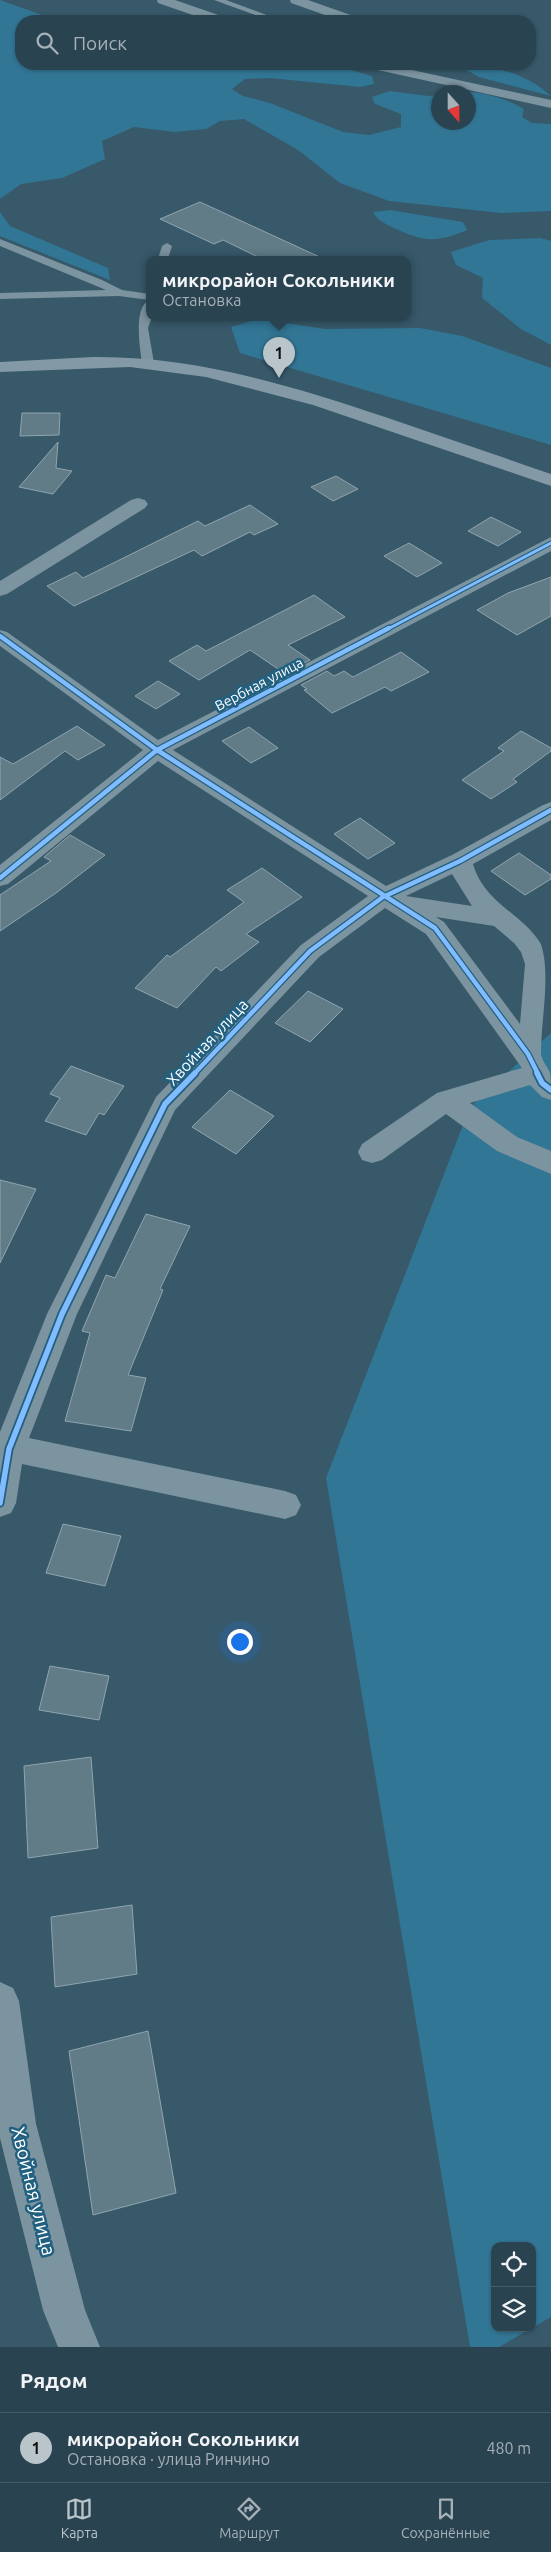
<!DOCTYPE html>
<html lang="ru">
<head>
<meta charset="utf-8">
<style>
	:root { --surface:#294350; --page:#354e5a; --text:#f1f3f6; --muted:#a5b0b7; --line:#455c67; --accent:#b9c5cb }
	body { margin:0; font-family:Ubuntu,sans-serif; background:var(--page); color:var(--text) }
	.controls { position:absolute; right:15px; bottom:15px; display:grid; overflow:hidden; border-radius:10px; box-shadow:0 1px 4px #0004 }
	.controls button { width:45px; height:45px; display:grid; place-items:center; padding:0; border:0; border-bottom:1px solid var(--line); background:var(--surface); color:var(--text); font:25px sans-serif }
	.compass { position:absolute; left:431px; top:85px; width:45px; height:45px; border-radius:50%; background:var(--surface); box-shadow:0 1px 4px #0004; rotate:159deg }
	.you { position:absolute; left:239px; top:1641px; width:18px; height:18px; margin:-12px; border:4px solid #fff; border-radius:50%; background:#1a73e8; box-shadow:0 0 0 8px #1a73e833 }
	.badge { display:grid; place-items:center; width:32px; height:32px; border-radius:50%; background:var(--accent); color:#111; font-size:16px; font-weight:700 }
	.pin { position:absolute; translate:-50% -41px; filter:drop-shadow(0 1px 2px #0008) }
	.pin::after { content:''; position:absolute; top:26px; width:18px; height:15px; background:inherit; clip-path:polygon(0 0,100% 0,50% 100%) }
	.popup { position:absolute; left:146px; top:256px; width:265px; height:65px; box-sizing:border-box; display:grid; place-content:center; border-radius:10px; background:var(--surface); filter:drop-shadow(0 1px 4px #0005); font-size:16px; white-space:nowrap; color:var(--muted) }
	.popup b { font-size:19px; color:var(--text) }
	.popup::after { content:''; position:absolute; left:50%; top:100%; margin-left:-10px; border:10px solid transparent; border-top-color:var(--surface) }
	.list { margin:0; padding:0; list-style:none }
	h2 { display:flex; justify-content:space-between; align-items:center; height:65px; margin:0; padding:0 20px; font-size:21px }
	h2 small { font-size:16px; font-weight:400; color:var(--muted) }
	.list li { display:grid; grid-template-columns:32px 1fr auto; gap:15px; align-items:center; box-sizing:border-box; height:70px; padding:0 20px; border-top:1px solid var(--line) }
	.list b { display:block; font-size:19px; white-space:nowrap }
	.list p { margin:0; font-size:16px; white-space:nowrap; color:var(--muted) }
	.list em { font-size:16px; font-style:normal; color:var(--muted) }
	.icon { flex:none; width:28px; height:28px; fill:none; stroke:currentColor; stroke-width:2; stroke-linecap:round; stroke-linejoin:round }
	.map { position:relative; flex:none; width:551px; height:2347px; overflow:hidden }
	.search { position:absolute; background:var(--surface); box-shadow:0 1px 4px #0004; left:15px; right:15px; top:15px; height:55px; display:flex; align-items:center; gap:12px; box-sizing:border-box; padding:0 18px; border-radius:20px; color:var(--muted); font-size:19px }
	.sheet { height:135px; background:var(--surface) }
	nav { display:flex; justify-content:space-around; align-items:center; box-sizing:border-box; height:70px; border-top:1px solid var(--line); background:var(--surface); font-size:14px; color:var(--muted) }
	nav a { display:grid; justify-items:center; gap:2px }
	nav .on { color:var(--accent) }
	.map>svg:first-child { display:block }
	.green { fill:#327695 }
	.building { fill:#617b87; stroke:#90a5af }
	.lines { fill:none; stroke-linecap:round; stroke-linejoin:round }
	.lane { fill:#7c94a0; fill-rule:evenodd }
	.street { fill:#7c94a0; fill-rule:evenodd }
	.secondary { fill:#839aa6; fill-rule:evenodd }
	.cycleway-far2-casing { stroke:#216080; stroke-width:5 }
	.cycleway-far1-casing { stroke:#216080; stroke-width:7 }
	.cycleway-casing { stroke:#216080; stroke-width:9 }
	.cycleway-far2 { stroke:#80bcff; stroke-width:3 }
	.cycleway-far1 { stroke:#80bcff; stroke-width:4.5 }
	.cycleway { stroke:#80bcff; stroke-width:5.5 }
	.labels { text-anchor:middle; stroke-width:5; stroke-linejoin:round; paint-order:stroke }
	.far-street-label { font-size:14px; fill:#fff; stroke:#216080 }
	.street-label { font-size:16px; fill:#fff; stroke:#216080 }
	.near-street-label { font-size:19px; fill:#fff; stroke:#216080 }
</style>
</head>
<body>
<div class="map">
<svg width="551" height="2347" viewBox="0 0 551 2347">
	<rect width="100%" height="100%" fill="#37596a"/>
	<path class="green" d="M0,0L59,21H21V64H329L372,76L374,84L360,87L270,78L245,79L232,89L243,96L270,103L343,132L369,135L401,127V114L375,104L372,97L390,91L428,96L438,95V122H468V92H454C474,89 506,98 524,109L522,117L532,123L551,124V211L501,213L389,201L340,183L298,150L244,119L220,121L206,129L175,132L134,127L102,141L105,159L62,178L21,184L0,199Z
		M456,64C488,64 527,73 551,96L479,77Z
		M390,210L463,222L467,230C437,243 423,242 394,228C384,223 378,221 373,212Z
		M0,212L10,226L108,268L110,280L0,236Z
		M541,238L551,241V345L521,329L482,298L483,278L456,265L451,252L489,240Z
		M259,319L325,329L420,328L462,336L551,368V445L240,353L231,327Z
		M551,1033V2317L532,2328V2246H495V2328H532L499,2347H470L326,1478L470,1107Z"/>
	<path class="building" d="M200,202L324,259H262L223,240L214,244L160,219Z
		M22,413H60L59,435L20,436Z
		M58,442L56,468L72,471L53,494L19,487Z
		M336,476L358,489L333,501L311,487Z
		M250,505L278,524L254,535L250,532L202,556L194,550L74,606L47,586L76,572L83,578L198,521L205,526Z
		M491,517L521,532L498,546L468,531Z
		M409,543L442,563L417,577L384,556Z
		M551,577V616L517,635L477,610L508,593Z
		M314,595L345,617L288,645L310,660L284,673L250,650L199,680L169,661L197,645L206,651Z
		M401,652L429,672L391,691L385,687L332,713L304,690L307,689L301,685L327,671L334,676L344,671L353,677Z
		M158,681L180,694L156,709L135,696Z
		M77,726L105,745L78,760L65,751L0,800V757L13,764Z
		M249,727L278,748L251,763L222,741Z
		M521,731L551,748V751L513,779L517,782L491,799L462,780L504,751L498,748Z
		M360,818L395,843L368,859L334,834Z
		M70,835L105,855L56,893L0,931V895L51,861L44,857Z
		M519,853L551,875V879L525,895L491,871Z
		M262,868L302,897L246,934L259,942L221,971L216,967L177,1008L135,988L167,955L170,957L244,902L227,890Z
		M308,991L343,1009L310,1042L275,1023Z
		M71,1066L124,1086L104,1115L99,1113L86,1135L45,1121L60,1098L50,1094Z
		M230,1090L274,1116L236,1154L192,1127Z
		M0,1180L36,1189L0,1263Z
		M146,1214L190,1226L160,1289L163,1290L128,1375L146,1378L131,1431L65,1421L90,1333L82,1331L106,1275L115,1278Z
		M63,1524L121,1536L105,1586L46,1573Z
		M50,1666L109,1676L99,1720L39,1710Z
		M91,1757L98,1848L28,1858L24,1766Z
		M132,1905L137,1974L55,1987L51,1917Z
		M148,2031L176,2193L93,2215L69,2051Z"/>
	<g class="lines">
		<path class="lane" d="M214,0H226L283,21H272Z
			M0,239L102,280L122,290L150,294L152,317L148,328L154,363L152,365H144L142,363C140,348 133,308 149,300L119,296L0,299V293L106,290L0,246Z
			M167,243L172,246L168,259H158L162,246Z"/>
		<path class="street" d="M157,0H175L227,18L229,21H210L158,3Z
			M290,0H308L359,18L361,21H342L291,3Z
			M362,64H384L551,100V108L364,67Z
			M138,498L145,500L148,504L145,508L7,594L0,596V581L131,500Z
			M551,537V551L173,750L386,886L452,855L543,805L551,802V820L473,864C485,904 521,912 541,944C551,975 541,1019 541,1053C541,1060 548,1067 550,1073C551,1081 551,1092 551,1100L542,1097L530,1085L470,1103L517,1137L551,1151V1174L497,1151L446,1114L382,1160L372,1163L362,1160L358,1152L362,1144L437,1093L522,1068L426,934L385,908L319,957L175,1110L77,1314L29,1438L285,1491L296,1495L301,1505L296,1515L285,1519L22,1464L16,1503L11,1513L0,1517V1432L47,1314L156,1097L301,945L368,896L158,761L8,884L0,886V865L143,750L0,646V630L7,632L158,740ZM452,874L472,906L406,896ZM436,917L494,926L514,943L521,952L525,964L520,1024L444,922Z
			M0,1982L13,1988L19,2001L36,2124L85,2310L100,2347H58L43,2310L0,2138Z"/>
		<path class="secondary" d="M93,357C194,356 290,385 385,417C441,436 496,455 551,474V486L313,405L206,377L130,367L0,372V362Z"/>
		<g class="cycleway-far2-casing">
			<path id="cycleway-far2" d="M386,630L551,543"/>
		</g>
		<g class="cycleway-far1-casing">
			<path id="cycleway-far1" d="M0,636L157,750L435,928L528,1054L538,1074
				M0,878L157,750L389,628
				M194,1074L310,951L383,897L460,861L551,810"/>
		</g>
		<g class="cycleway-casing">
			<path id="cycleway" d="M537,1073L542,1083L551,1090
				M0,1503L9,1449L62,1314L165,1104L195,1073"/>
		</g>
		<use href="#cycleway-far2" class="cycleway-far2"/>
		<use href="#cycleway-far1" class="cycleway-far1"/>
		<use href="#cycleway" class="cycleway"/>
	</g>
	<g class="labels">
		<g class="far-street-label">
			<text transform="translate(259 684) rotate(-28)" y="5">Вербная улица</text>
		</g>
		<g class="street-label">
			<text transform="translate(207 1042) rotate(-47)" y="6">Хвойная улица</text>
		</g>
		<g class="near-street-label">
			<text transform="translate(34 2191) rotate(76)" y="7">Хвойная улица</text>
		</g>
	</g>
</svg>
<div class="controls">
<button><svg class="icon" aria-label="locate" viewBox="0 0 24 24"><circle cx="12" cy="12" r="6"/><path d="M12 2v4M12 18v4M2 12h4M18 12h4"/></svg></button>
<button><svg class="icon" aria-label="layers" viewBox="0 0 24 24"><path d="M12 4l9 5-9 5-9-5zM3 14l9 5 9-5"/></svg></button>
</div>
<svg class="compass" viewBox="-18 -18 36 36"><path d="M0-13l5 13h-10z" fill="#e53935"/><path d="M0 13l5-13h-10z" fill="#a5b0b7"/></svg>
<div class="you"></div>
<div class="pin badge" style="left:279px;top:378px">1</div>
<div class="popup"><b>микрорайон Сокольники</b>Остановка</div>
<div class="search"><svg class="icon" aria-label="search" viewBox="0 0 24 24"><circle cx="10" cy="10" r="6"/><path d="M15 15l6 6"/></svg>Поиск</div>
</div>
<section class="sheet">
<h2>Рядом<small></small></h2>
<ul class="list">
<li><span class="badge">1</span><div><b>микрорайон Сокольники</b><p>Остановка · улица Ринчино</p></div><em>480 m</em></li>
</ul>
</section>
<nav>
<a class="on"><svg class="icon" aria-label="map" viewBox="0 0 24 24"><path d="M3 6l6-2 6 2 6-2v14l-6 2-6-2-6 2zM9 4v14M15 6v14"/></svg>Карта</a>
<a><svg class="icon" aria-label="directions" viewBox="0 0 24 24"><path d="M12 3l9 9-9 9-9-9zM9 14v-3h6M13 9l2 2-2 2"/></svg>Маршрут</a>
<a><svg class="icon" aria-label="saved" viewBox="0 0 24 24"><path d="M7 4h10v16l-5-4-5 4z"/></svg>Сохранённые</a>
</nav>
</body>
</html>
